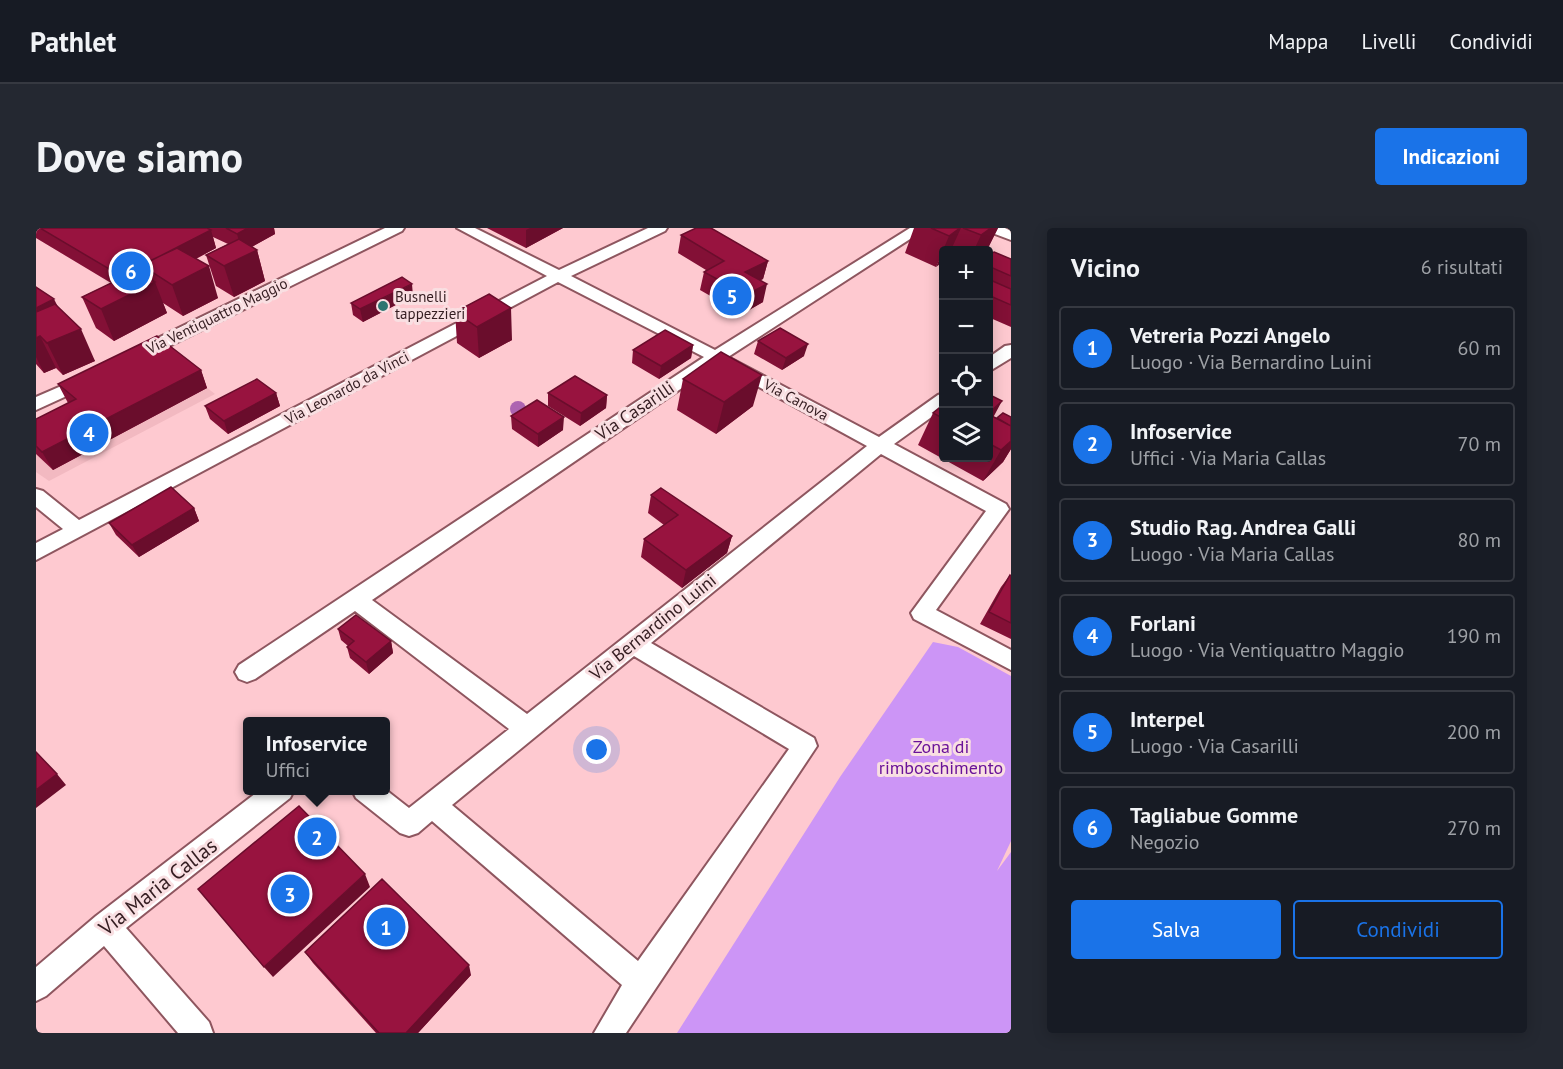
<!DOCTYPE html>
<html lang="it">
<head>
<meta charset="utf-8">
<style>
	:root { --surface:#171b24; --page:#242831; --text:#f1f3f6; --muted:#9ea1a6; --line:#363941; --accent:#1a73e8 }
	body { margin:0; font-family:"PT Sans",sans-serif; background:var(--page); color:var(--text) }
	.controls { position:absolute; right:18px; top:18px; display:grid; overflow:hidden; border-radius:6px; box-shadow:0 3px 15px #0003 }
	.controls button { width:54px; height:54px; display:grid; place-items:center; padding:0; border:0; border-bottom:2px solid var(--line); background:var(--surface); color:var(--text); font:30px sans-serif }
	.you { position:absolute; left:561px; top:522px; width:21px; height:21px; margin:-15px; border:4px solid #fff; border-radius:50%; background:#1a73e8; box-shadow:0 0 0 9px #1a73e833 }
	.badge { display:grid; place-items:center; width:39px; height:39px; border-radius:50%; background:var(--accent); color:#fff; font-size:20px; font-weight:700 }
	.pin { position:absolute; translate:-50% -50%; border:3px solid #fff; box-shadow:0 2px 6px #0006 }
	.popup { position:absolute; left:207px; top:489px; width:147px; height:78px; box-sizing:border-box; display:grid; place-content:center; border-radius:6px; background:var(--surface); filter:drop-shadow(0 2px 4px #0005); font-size:20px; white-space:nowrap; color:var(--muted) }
	.popup b { font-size:22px; color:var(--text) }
	.popup::after { content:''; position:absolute; left:50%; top:100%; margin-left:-12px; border:12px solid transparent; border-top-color:var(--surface) }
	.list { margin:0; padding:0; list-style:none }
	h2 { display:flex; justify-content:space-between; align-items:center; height:78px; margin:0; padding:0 24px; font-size:26px }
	h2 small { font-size:20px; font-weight:400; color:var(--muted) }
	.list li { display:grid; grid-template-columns:39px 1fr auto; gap:18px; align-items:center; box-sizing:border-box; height:84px; margin:0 12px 12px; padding:0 12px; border:2px solid var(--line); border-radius:6px }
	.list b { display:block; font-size:22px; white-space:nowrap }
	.list p { margin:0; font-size:20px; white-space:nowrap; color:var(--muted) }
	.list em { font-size:20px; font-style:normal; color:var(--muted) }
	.actions { display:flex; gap:12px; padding:18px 24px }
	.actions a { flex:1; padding:14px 0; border:2px solid var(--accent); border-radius:6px; text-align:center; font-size:21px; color:var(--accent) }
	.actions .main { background:var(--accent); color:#fff }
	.icon { flex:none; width:33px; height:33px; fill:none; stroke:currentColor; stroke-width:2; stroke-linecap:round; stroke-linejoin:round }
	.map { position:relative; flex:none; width:975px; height:805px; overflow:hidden; border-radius:6px }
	header { display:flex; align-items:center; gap:36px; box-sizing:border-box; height:84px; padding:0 30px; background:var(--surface); border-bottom:2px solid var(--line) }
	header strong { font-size:28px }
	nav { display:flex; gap:33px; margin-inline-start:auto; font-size:21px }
	.intro { display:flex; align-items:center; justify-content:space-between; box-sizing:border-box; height:144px; padding:0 36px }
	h1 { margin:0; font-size:42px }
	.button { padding:15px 27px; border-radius:6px; background:var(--accent); color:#fff; font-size:21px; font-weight:700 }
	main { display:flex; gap:36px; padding:0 36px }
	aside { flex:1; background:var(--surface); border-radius:6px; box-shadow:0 3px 15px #0003 }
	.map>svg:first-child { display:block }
	.built { fill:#f2b9c1 }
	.green { fill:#cc95f6 }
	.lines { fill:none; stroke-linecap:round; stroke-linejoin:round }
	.minor-casing { stroke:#8e565f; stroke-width:4 }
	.minor { fill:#fff; fill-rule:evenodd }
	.tree { fill:#ad64b1 }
	.wall { fill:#831036 }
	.shaded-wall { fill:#6a0d2c }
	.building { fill:#98133f; stroke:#6a0d2c; stroke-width:1.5 }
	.poi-dot { fill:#2c7571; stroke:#f9dfe2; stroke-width:2 }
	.labels { text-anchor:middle; stroke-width:6; stroke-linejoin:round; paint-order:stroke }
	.far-poi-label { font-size:15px; fill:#341d21; stroke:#f9dfe2; text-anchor:start }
	.far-street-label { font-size:15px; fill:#341d21; stroke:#f9dfe2 }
	.street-label { font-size:18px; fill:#341d21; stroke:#f9dfe2 }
	.park-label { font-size:18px; fill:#6a1298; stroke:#f9dfe2 }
	.near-street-label { font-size:21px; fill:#341d21; stroke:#f9dfe2 }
</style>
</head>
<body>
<header>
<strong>Pathlet</strong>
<nav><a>Mappa</a><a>Livelli</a><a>Condividi</a></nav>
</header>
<div class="intro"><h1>Dove siamo</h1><a class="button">Indicazioni</a></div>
<main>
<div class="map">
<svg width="975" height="805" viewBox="0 0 975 805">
	<rect width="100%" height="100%" fill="#fec9d0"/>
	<path class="built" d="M129,127L179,166L13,253L0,244V190Z"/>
	<path class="green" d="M897,414L922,419L975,448V613L961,643L975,624V805H641L804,549Z"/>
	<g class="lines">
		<g class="minor-casing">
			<path id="minor" d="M349,0H368L366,3L107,131H95L92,127L95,123Z
				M421,0H439L523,42L612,0H631L629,3L535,48L679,122L874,0H891L692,129L843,209L902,167L908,165V180L858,216L970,276L973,281L900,382L975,422V442L878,391L875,385L950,283L845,226L615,415L778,510L781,518L590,805H558L586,757L396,593L382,605L373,608L364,605L320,570L316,562H350L373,580L473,501L319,383L219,451L211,454L203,451L199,444L203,437L668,129L522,54L0,332V315L27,301L0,279V261L7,263L43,292L511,48ZM681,136L831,218L491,486L336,372ZM598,428L753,521L602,733L416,577Z
				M949,0H969L975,3V12L951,3Z
				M975,117V130L952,144V130L969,118Z
				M53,146L59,147L62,151L59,155L0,182V169Z
				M224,562H258L254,570L90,700L173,794L177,805H142L68,718L10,768L0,773V739L60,688Z"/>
		</g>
		<use href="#minor" class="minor"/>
	</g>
	<circle class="tree" cx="482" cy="181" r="8"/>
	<path class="wall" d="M0,0H238L239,6L216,19L221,22L229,53L198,69L180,58L170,27L192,16L177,9L180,20L160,31L182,70L147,88L127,75L131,85L78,113L60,100L46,69L75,55L0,10Z
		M451,0H527L490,20Z
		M878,0H962L951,22H908L900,39L869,25Z
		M645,7L732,33L727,51L724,52L727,74L706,86L664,62L668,44L670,42L642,25Z
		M952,28L975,31V99L952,89Z
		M0,59L23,80L59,133L27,147L20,140L8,145L0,136Z
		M377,68L327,94L317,87L315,75Z
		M419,84L476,112L443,130L421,115Z
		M722,113L768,128L746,142L718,126Z
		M657,117L655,130L623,151L596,135L597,122Z
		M165,142L171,160L17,242L0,226V191L32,175L22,156Z
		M647,151L717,178L680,206L641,182Z
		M240,165L244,178L192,206L174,191L169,178Z
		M512,165L571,167L570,180L544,198L512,178Z
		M952,166L958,189L961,190L975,189V221L967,234L947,253L882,217L897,185L908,176V230H952Z
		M475,188L527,202L502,219L476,201Z
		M615,267L696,308L691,325L646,360L605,329L608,311L628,297L612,285Z
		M158,280L163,293L103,329L80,307L73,295Z
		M974,347L975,348V411L944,396L965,359Z
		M302,401L355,413L357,425L333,446L314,430L311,419L312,418L305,412Z
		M269,724L435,747L382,805H340L277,735Z"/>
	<path class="shaded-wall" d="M212,0H238L239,6L206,24L201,6Z
		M494,0H527L490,20V2Z
		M925,0L915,22H908V33L900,39L913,8Z
		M955,0H962L951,22H938L945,7Z
		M175,2L180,20L124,49L105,37Z
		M221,22L229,53L198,69L188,38Z
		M732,33L727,51L705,62L709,44Z
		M105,38L112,56L92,66L85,48Z
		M173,38L182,70L147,88L136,57Z
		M119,54L131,85L78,113L65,81Z
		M376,56L377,68L327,94L324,81Z
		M731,56L727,74L706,86L710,67Z
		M18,71L27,89L0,100V80Z
		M475,80L476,112L443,130L441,99Z
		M45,101L59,133L27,147L11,115Z
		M4,108L20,140L8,145L0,129V110Z
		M772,116L768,128L746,142L750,130Z
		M657,117L655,130L623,151L625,138Z
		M165,142L171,160L17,242L6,224Z
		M726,147L717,178L680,206L688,174Z
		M240,165L244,178L192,206L188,193Z
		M571,167L570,180L544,198L545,185Z
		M966,173L952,199V186Z
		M528,189L527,202L502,219V206Z
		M975,213V221L967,234L947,253L965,222Z
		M158,280L163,293L103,329L96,317Z
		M696,308L691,325L646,360L650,342Z
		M355,413L357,425L333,446L330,434Z
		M21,546L30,557L0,580V562Z
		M329,646L334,659L237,749L228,739Z
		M433,737L435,747L382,805H370Z"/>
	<path class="building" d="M4,0H171L175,2L85,48Z
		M190,0H212L201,6Z
		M660,0H675L732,33L709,44L731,56L710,67L668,44L688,33L645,7Z
		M895,0H924L913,8Z
		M927,0H955L945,7Z
		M203,11L221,22L188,38L170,27Z
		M141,20L173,38L136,57L105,37Z
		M958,24L975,31V48L952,38V28Z
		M100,43L119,54L65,81L46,69Z
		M366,49L376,56L324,81L315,75Z
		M952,51L975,61V77L952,67Z
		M0,59L18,71L0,80Z
		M453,66L475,80L441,99L419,84Z
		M19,76L45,101L11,115L4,108L0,110V84Z
		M744,100L772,116L750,130L722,113Z
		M629,102L657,117L625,138L597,122Z
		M121,108L165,142L6,224L0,218V191L40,171L22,156Z
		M685,124L726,147L688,174L647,151Z
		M539,148L571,167L545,185L512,165Z
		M221,151L240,165L188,193L169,178Z
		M952,166L966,173L952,186Z
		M501,172L528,189L502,206L475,188Z
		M908,176V191L897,185Z
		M967,185L975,189V198L961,190Z
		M952,186L975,198V213L965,222L952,215Z
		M135,259L158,280L96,317L73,295Z
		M625,260L696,308L650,342L608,311L642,287L615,267Z
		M974,347L975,348V395L953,384Z
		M320,387L355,413L330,434L311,419L318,413L302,401Z
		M0,524L21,546L0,562Z
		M263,578L329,646L228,739L162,661Z
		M346,651L433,737L370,805H343L269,724Z"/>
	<circle class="poi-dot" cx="347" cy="78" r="6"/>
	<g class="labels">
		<g class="far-poi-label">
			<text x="359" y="74">Busnelli<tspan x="359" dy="17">tappezzieri</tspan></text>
		</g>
		<g class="far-street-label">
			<text transform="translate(181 88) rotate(-26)" y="5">Via Ventiquattro Maggio</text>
			<text transform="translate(311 160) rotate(-28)" y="5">Via Leonardo da Vinci</text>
			<text transform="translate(760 172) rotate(28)" y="5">Via Canova</text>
		</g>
		<g class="street-label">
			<text transform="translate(599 183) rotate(-34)" y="6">Via Casarilli</text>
			<text transform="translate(617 399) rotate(-39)" y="6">Via Bernardino Luini</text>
		</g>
		<g class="park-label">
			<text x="905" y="525">Zona di<tspan x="905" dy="21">rimboschimento</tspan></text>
		</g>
		<g class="near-street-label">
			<text transform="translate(122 659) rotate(-38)" y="7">Via Maria Callas</text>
		</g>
	</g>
</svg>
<div class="controls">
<button>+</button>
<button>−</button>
<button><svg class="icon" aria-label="locate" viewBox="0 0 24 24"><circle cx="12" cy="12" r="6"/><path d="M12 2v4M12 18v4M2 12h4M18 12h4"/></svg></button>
<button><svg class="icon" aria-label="layers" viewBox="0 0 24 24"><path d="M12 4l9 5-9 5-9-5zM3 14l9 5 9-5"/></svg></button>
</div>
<div class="you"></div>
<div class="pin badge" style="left:350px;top:699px">1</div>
<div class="pin badge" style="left:281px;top:609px">2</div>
<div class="popup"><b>Infoservice</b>Uffici</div>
<div class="pin badge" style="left:254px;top:666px">3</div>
<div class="pin badge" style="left:53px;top:205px">4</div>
<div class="pin badge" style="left:696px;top:68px">5</div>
<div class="pin badge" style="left:95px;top:43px">6</div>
</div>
<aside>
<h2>Vicino<small>6 risultati</small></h2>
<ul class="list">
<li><span class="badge">1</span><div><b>Vetreria Pozzi Angelo</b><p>Luogo · Via Bernardino Luini</p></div><em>60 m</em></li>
<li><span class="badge">2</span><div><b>Infoservice</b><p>Uffici · Via Maria Callas</p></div><em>70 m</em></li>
<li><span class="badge">3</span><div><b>Studio Rag. Andrea Galli</b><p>Luogo · Via Maria Callas</p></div><em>80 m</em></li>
<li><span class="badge">4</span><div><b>Forlani</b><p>Luogo · Via Ventiquattro Maggio</p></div><em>190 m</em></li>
<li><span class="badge">5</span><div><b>Interpel</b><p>Luogo · Via Casarilli</p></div><em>200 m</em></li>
<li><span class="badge">6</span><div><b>Tagliabue Gomme</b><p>Negozio</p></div><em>270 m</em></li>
</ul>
<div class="actions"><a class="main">Salva</a><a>Condividi</a></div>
</aside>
</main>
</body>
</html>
